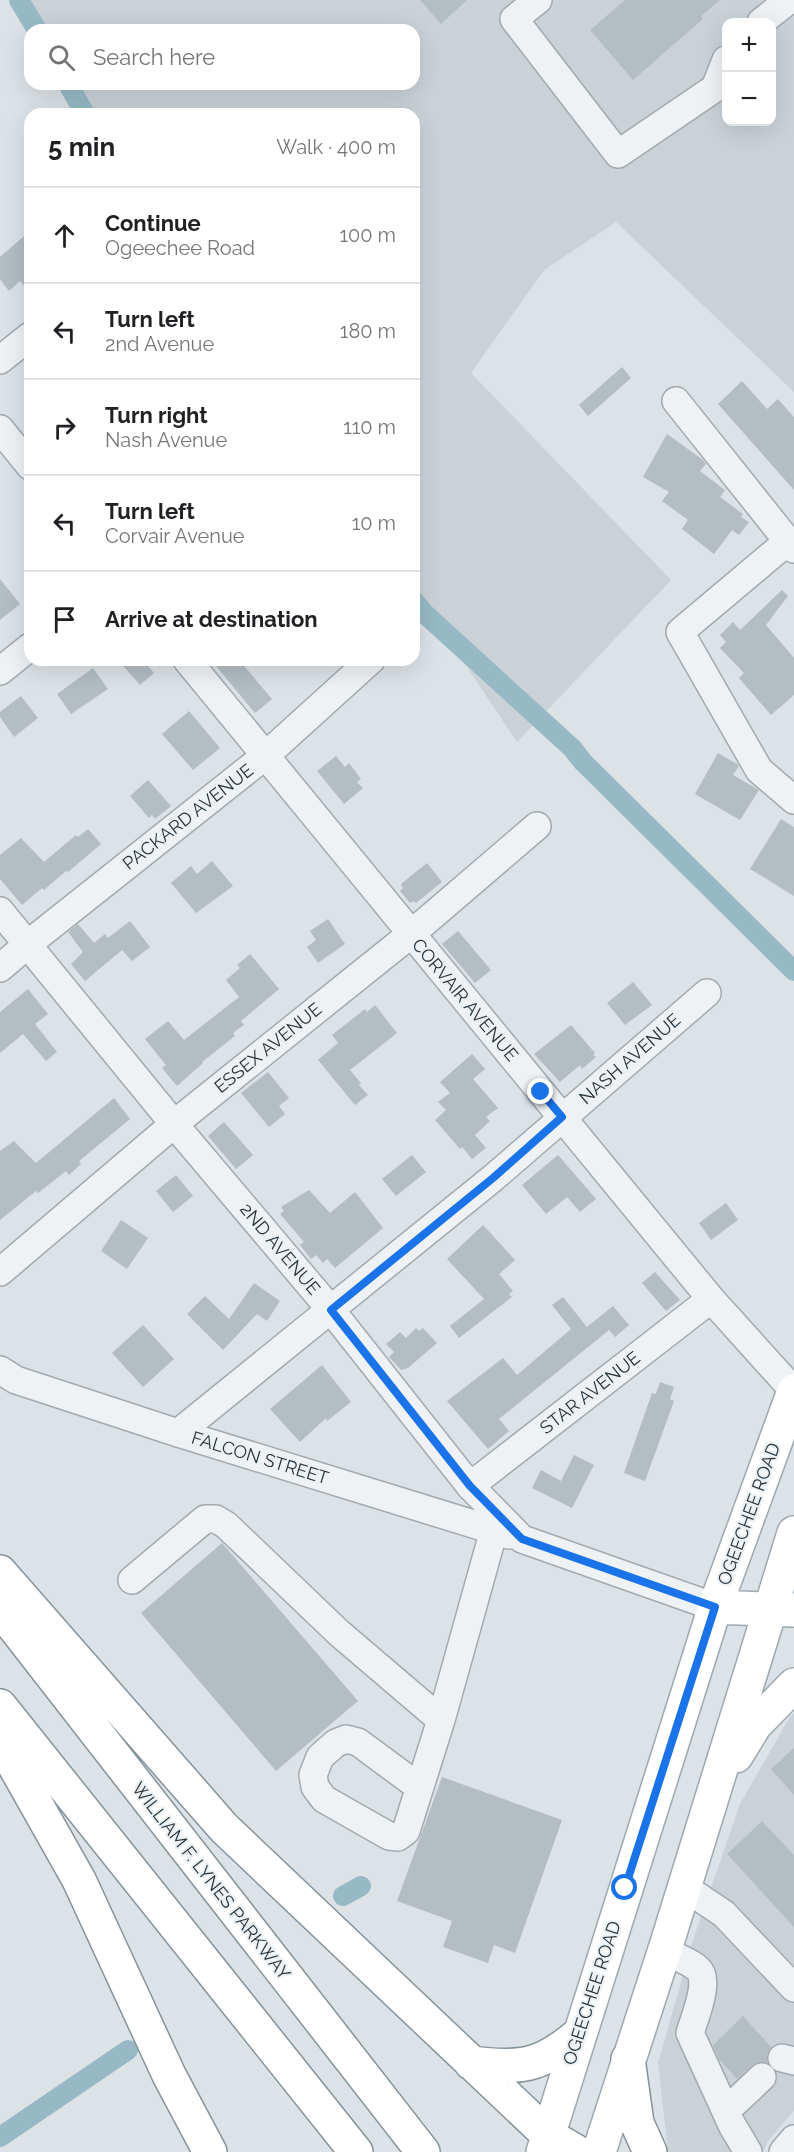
<!DOCTYPE html>
<html lang="en">
<head>
<meta charset="utf-8">
<style>
	:root { --surface:#fff; --page:#f6f6f6; --text:#202124; --muted:#757577; --line:#e0e0e0 }
	body { margin:0; font-family:Raleway,sans-serif; background:var(--page); color:var(--text) }
	.controls { position:absolute; right:18px; top:18px; display:grid; overflow:hidden; border-radius:12px; box-shadow:0 6px 24px #0002 }
	.controls button { width:54px; height:54px; display:grid; place-items:center; padding:0; border:0; border-bottom:2px solid var(--line); background:var(--surface); color:var(--text); font:30px sans-serif }
	.stop { position:absolute; width:18px; height:18px; margin:-14px; border:4px solid #1a73e8; border-radius:50%; background:#fff }
	.stop.end { background:#1a73e8; border-color:#fff; box-shadow:0 2px 6px #0008 }
	.list { margin:0; padding:0; list-style:none }
	h2 { display:flex; justify-content:space-between; align-items:center; height:78px; margin:0; padding:0 24px; font-size:26px }
	h2 small { font-size:20px; font-weight:400; color:var(--muted) }
	.list li { display:grid; grid-template-columns:39px 1fr auto; gap:18px; align-items:center; box-sizing:border-box; height:96px; padding:0 24px; border-top:2px solid var(--line) }
	.list b { display:block; font-size:22px; white-space:nowrap }
	.list p { margin:0; font-size:20px; white-space:nowrap; color:var(--muted) }
	.list em { font-size:20px; font-style:normal; color:var(--muted) }
	.icon { flex:none; width:33px; height:33px; fill:none; stroke:currentColor; stroke-width:2; stroke-linecap:round; stroke-linejoin:round }
	.map { position:relative; flex:none; width:794px; height:2152px; overflow:hidden }
	.search { position:absolute; background:var(--surface); box-shadow:0 6px 24px #0002; left:24px; top:24px; width:396px; height:66px; display:flex; align-items:center; gap:15px; box-sizing:border-box; padding:0 21px; border-radius:18px; color:var(--muted); font-size:22px }
	.panel { position:absolute; background:var(--surface); box-shadow:0 6px 24px #0002; left:24px; top:108px; width:396px; height:558px; border-radius:18px }
	.map>svg:first-child { display:block }
	.built { fill:#cad2d8; fill-rule:evenodd }
	.lines { fill:none; stroke-linecap:round; stroke-linejoin:round }
	.canal { stroke:#97b9c6; stroke-width:20 }
	.building { fill:#b3bdc2 }
	.minor-casing { stroke:#a2aab0; stroke-width:30 }
	.major-casing { stroke:#9ca9b1; stroke-width:36 }
	.highway-casing { stroke:#84939c; stroke-width:36 }
	.minor { stroke:#eef2f4; stroke-width:27 }
	.major { stroke:#fff; stroke-width:33 }
	.highway { stroke:#fff; stroke-width:33 }
	.route { stroke:#1a73e8; stroke-width:8 }
	.labels { text-anchor:middle; stroke-width:4.5; stroke-linejoin:round; paint-order:stroke }
	.street-label { font-size:18px; fill:#26333c; stroke:#ebf1f4 }
</style>
</head>
<body>
<div class="map">
<svg width="794" height="2152" viewBox="0 0 794 2152">
	<rect width="100%" height="100%" fill="#dce2e6"/>
	<path class="built" d="M20,0H794V392L616,222L544,270L471,373L671,580L517,742L414,588V114H96L76,84H414V30H40ZM726,22H772V122H726Z
		M794,1713V2111L768,2141L763,2152H668L658,2063L693,1940L740,1804L790,1717Z"/>
	<g class="lines">
		<path class="canal" d="M19,0L37,30
			M68,84L85,114
			M414,601L425,614L572,748L583,762L794,971
			M343,1896L361,1886
			M0,2137L128,2050"/>
	</g>
	<path class="building" d="M420,0H467L441,24Z
		M625,0H720L701,16L703,19L633,80L590,30Z
		M30,231V293L20,281L9,291L0,279V257Z
		M622,367L631,378L588,416L579,405Z
		M742,381L767,409L778,399L794,417V490L718,404Z
		M667,434L703,460L706,464L700,471L725,490L720,497L743,514L741,517L749,522L739,535L732,530L714,554L682,529L688,520L662,501L669,492L643,477Z
		M0,579L20,604L0,620Z
		M782,590L788,596L766,625L794,658V695L771,715L739,678L744,673L720,648L726,642L720,635L733,622L740,630Z
		M118,660H143L154,673L140,685Z
		M211,660H239L272,699L255,713Z
		M93,668L108,689L71,714L57,694Z
		M21,696L38,718L14,737L0,717V712Z
		M189,711L220,748L193,770L162,734Z
		M718,753L737,764L739,766L733,775L759,790L740,820L695,794Z
		M336,756L345,767L349,763L361,779L357,782L363,788L344,804L317,771Z
		M148,780L171,806L155,819L152,815L149,818L130,796Z
		M781,819L794,827V896L750,869Z
		M88,829L101,844L68,872L66,871L44,890L42,888L22,905L0,879V855L21,838L44,862L76,835L78,837Z
		M212,861L233,886L196,913L171,883L191,866L197,874Z
		M427,863L442,882L416,903L413,901L410,903L400,891L403,888L401,884Z
		M328,919L345,944L318,963L307,947L316,940L310,931Z
		M130,921L150,947L132,961L122,950L85,981L71,964L83,952L68,932L78,924L94,943L105,934L108,938Z
		M458,931L491,970L475,983L442,944Z
		M250,954L279,989L241,1021L244,1025L233,1033L235,1036L202,1062L203,1063L177,1086L162,1068L166,1065L145,1039L168,1021L184,1040L239,997L226,980L240,968L237,965Z
		M633,982L652,1005L625,1025L607,1003Z
		M28,989L48,1014L35,1024L57,1052L46,1061L23,1034L0,1053V1012Z
		M375,1005L397,1033L350,1070L361,1083L359,1085L368,1095L355,1105L318,1060L338,1043L332,1035L365,1009L367,1012Z
		M571,1025L595,1053L593,1055L596,1057L582,1069L580,1065L560,1082L534,1054Z
		M472,1054L485,1069L473,1079L498,1108L486,1117L490,1121L477,1133L475,1135L486,1148L472,1159L462,1147L460,1149L435,1120L446,1110L438,1102L450,1093L440,1082Z
		M268,1072L289,1098L279,1106L285,1114L269,1127L241,1093Z
		M114,1098L130,1119L79,1161L81,1164L69,1175L66,1171L38,1193L36,1191L0,1220V1151L14,1141L36,1163Z
		M224,1122L253,1155L236,1169L208,1136Z
		M412,1155L426,1172L396,1196L382,1179Z
		M558,1155L596,1199L580,1212L567,1197L546,1214L522,1185Z
		M176,1175L193,1196L173,1212L156,1191Z
		M309,1190L330,1213L355,1192L383,1228L335,1268L327,1259L323,1263L316,1255L311,1259L300,1245L304,1242L280,1214L284,1211L281,1207Z
		M726,1203L738,1220L711,1240L699,1223Z
		M121,1220L148,1238L127,1269L101,1251Z
		M483,1225L515,1260L499,1274L513,1291L509,1294L512,1297L459,1338L450,1326L484,1299L447,1259Z
		M655,1272L680,1300L666,1311L642,1283Z
		M254,1283L280,1301L267,1321L257,1314L223,1350L187,1314L205,1296L229,1319Z
		M563,1297L587,1327L613,1306L629,1325L615,1337L609,1330L499,1419L509,1431L488,1449L447,1401L503,1358L517,1375L571,1329L552,1305Z
		M143,1325L174,1359L143,1387L112,1353Z
		M416,1328L419,1331L423,1328L437,1343L408,1368L401,1370L389,1357L394,1352L386,1344L400,1332L406,1338Z
		M322,1365L351,1402L327,1421L326,1418L300,1442L270,1409Z
		M660,1382L674,1387L670,1399L674,1401L645,1481L624,1473L652,1393L656,1394Z
		M574,1455L594,1465L572,1508L532,1488L541,1470L561,1481Z
		M222,1543L358,1701L276,1771L141,1613Z
		M794,1748V1795L771,1769Z
		M442,1777L562,1820L515,1953L494,1945L488,1963L443,1947L452,1921L397,1901Z
		M762,1821L794,1855V1927L727,1854Z
		M743,2016L771,2047L767,2054V2062H759L752,2065L737,2079L719,2059L713,2045Z"/>
	<g class="lines">
		<g class="minor-casing">
			<path id="minor" d="M538,0L514,19L618,154L715,88L726,60
				M761,22L789,0
				M0,360L30,336
				M676,401L794,549
				M0,429L30,466
				M787,542L680,632L759,770L794,800
				M187,660L711,1299L794,1391
				M0,671L30,647
				M0,911L174,1124L331,1310L470,1486L522,1539L715,1607
				M0,968L28,944L265,756L371,660
				M0,1272L174,1124L411,934L537,826
				M0,1370L16,1380L178,1433L509,1535
				M178,1433L493,1178L707,993
				M470,1486L711,1299
				M132,1580L205,1519H216L226,1525L339,1633L441,1720L494,1530
				M419,1787L358,1742L346,1739L336,1743L320,1757L313,1775L315,1787L324,1799L389,1836L398,1837L406,1831L441,1720
				M684,1887L724,1914L794,1988
				M664,1951C674,1956 690,1961 698,1969C711,1980 694,2019 690,2033L732,2125L748,2152
				M782,2058L794,2061
				M726,2111L762,2077
				M783,2152L794,2139"/>
		</g>
		<g class="major-casing">
			<path id="major" d="M715,1607L792,1610
				M736,1756L755,1725L794,1685
				M543,2152L715,1607L794,1391
				M599,2152L667,1943L794,1533"/>
		</g>
		<g class="highway-casing">
			<path id="highway" d="M0,1572L224,1828L548,2135L577,2152
				M0,1609L423,2152
				M0,1706L356,2152
				M0,1740L79,1880L169,2075L210,2152
				M628,2059L637,2123L650,2152
				M471,2063C520,2069 541,2067 579,2034"/>
		</g>
		<use href="#minor" class="minor"/>
		<use href="#major" class="major"/>
		<use href="#highway" class="highway"/>
	</g>
	<g class="lines">
		<path class="route" d="M541,1092L562,1117L493,1178L331,1310L470,1486L522,1539L715,1607L625,1888"/>
	</g>
	<g class="labels">
		<g class="street-label">
			<text transform="translate(188 817) rotate(-38)" y="6">PACKARD AVENUE</text>
			<text transform="translate(465 1000) rotate(50)" y="6">CORVAIR AVENUE</text>
			<text transform="translate(268 1048) rotate(-39)" y="6">ESSEX AVENUE</text>
			<text transform="translate(630 1059) rotate(-41)" y="6">NASH AVENUE</text>
			<text transform="translate(280 1249) rotate(50)" y="6">2ND AVENUE</text>
			<text transform="translate(590 1393) rotate(-38)" y="6">STAR AVENUE</text>
			<text transform="translate(260 1458) rotate(17)" y="6">FALCON STREET</text>
			<text transform="translate(749 1514) rotate(-70)" y="6">OGEECHEE ROAD</text>
			<text transform="translate(211 1881) rotate(52)" y="6">WILLIAM F. LYNES PARKWAY</text>
			<text transform="translate(592 1993) rotate(-72)" y="6">OGEECHEE ROAD</text>
		</g>
	</g>
</svg>
<div class="controls">
<button>+</button>
<button>−</button>
</div>
<div class="stop" style="left:625px;top:1888px"></div>
<div class="stop end" style="left:541px;top:1092px"></div>
<div class="search"><svg class="icon" aria-label="search" viewBox="0 0 24 24"><circle cx="10" cy="10" r="6"/><path d="M15 15l6 6"/></svg>Search here</div>
<section class="panel">
<h2>5 min<small>Walk · 400 m</small></h2>
<ul class="list">
<li><svg class="icon" aria-label="ahead" viewBox="0 0 24 24"><path d="M12 20V5M6 11l6-6 6 6"/></svg><div><b>Continue</b><p>Ogeechee Road</p></div><em>100 m</em></li>
<li><svg class="icon" aria-label="left" viewBox="0 0 24 24"><path d="M17 20v-9H6M10 6l-5 5 5 5"/></svg><div><b>Turn left</b><p>2nd Avenue</p></div><em>180 m</em></li>
<li><svg class="icon" aria-label="right" viewBox="0 0 24 24"><path d="M7 20v-9h11M14 6l5 5-5 5"/></svg><div><b>Turn right</b><p>Nash Avenue</p></div><em>110 m</em></li>
<li><svg class="icon" aria-label="left" viewBox="0 0 24 24"><path d="M17 20v-9H6M10 6l-5 5 5 5"/></svg><div><b>Turn left</b><p>Corvair Avenue</p></div><em>10 m</em></li>
<li><svg class="icon" aria-label="arrive" viewBox="0 0 24 24"><path d="M6 21V4h12l-3 4 3 4H6"/></svg><div><b>Arrive at destination</b></div></li>
</ul>
</section>
</div>
</body>
</html>
